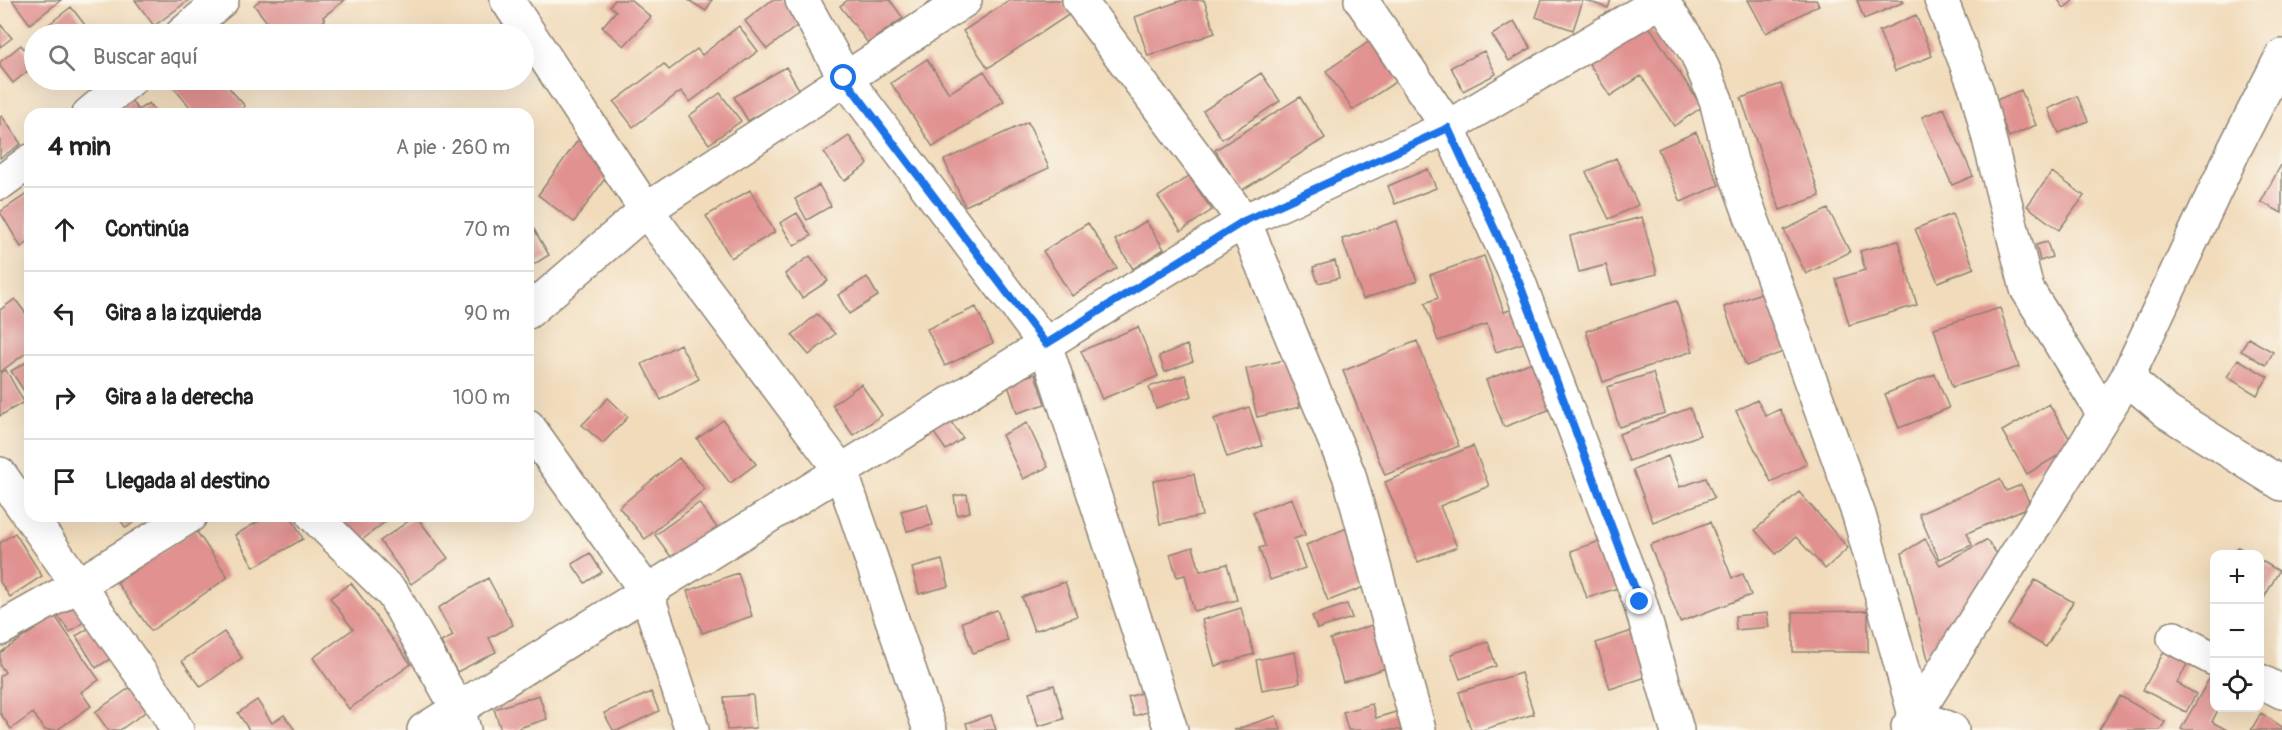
<!DOCTYPE html>
<html lang="es">
<head>
<meta charset="utf-8">
<style>
	:root { --surface:#fff; --page:#f2f2f2; --text:#222; --muted:#767676; --line:#e0e0e0 }
	body { margin:0; font-family:Pangolin,sans-serif; background:var(--page); color:var(--text) }
	.controls { position:absolute; right:18px; bottom:18px; display:grid; overflow:hidden; border-radius:12px; box-shadow:0 6px 24px #0002 }
	.controls button { width:54px; height:54px; display:grid; place-items:center; padding:0; border:0; border-bottom:2px solid var(--line); background:var(--surface); color:var(--text); font:30px sans-serif }
	.stop { position:absolute; width:18px; height:18px; margin:-14px; border:4px solid #1a73e8; border-radius:50%; background:#fff }
	.stop.end { background:#1a73e8; border-color:#fff; box-shadow:0 2px 6px #0008 }
	.list { margin:0; padding:0; list-style:none }
	h2 { display:flex; justify-content:space-between; align-items:center; height:78px; margin:0; padding:0 24px; font-size:26px }
	h2 small { font-size:20px; font-weight:400; color:var(--muted) }
	.list li { display:grid; grid-template-columns:39px 1fr auto; gap:18px; align-items:center; box-sizing:border-box; height:84px; padding:0 24px; border-top:2px solid var(--line) }
	.list b { display:block; font-size:22px; white-space:nowrap }
	.list em { font-size:20px; font-style:normal; color:var(--muted) }
	.icon { flex:none; width:33px; height:33px; fill:none; stroke:currentColor; stroke-width:2; stroke-linecap:round; stroke-linejoin:round }
	.map { position:relative; flex:none; width:2282px; height:730px; overflow:hidden }
	.search { position:absolute; background:var(--surface); box-shadow:0 6px 24px #0002; left:24px; top:24px; width:510px; height:66px; display:flex; align-items:center; gap:15px; box-sizing:border-box; padding:0 21px; border-radius:33px; color:var(--muted); font-size:22px }
	.panel { position:absolute; background:var(--surface); box-shadow:0 6px 24px #0002; left:24px; top:108px; width:510px; height:414px; border-radius:18px }
	.map>svg:first-child { display:block }
	.building { fill:#e09190 }
	.lines { fill:none; stroke-linecap:round; stroke-linejoin:round }
	.minor-casing { stroke:#8e8373; stroke-width:36 }
	.minor { stroke:#fff; stroke-width:33 }
	.route { stroke:#1a73e8; stroke-width:8 }
</style>
</head>
<body>
<div class="map">
<svg width="2282" height="730" viewBox="0 0 2282 730">
	<rect width="100%" height="100%" fill="#fbf7ec"/>
	<filter id="ink" filterUnits="userSpaceOnUse"><feTurbulence type="fractalNoise" baseFrequency=".0167" numOctaves="2"/><feDisplacementMap in="SourceGraphic" scale="12" xChannelSelector="R" yChannelSelector="G"/><feConvolveMatrix kernelMatrix="1 2 1 2 8 2 1 2 1" color-interpolation-filters="sRGB"/></filter>
	<filter id="wash" filterUnits="userSpaceOnUse"><feTurbulence type="fractalNoise" baseFrequency=".008" numOctaves="4" result="noise"/><feDisplacementMap in="SourceGraphic" scale="24" xChannelSelector="R" yChannelSelector="G"/><feGaussianBlur stdDeviation="1.35" result="paint"/><feColorMatrix in="noise" values="0 0 0 0 0 0 0 0 0 0 0 0 0 0 0 0 0 1.4 0 .05"/><feComposite in="paint" operator="in"/></filter>
	<g filter="url(#wash)">
		<rect width="100%" height="100%" fill="#f1dbbb"/>
		<g id="blocks">
			<path class="building" d="M12,0H61L30,24Z
				M135,0H189L154,26Z
				M260,0H345L323,17L325,20L306,34H276L254,5Z
				M615,0H631L651,17L624,46L602,27L616,11L610,6Z
				M688,0H712L706,11Z
				M772,0H791L806,19L767,49L745,21Z
				M848,0H890L903,18L868,43L840,6Z
				M1010,0H1061L1070,14L988,68L963,31Z
				M1183,0H1204L1215,33L1148,56L1135,17Z
				M1542,0H1583L1573,30L1536,17Z
				M1584,0H1611L1608,8Z
				M1748,0H1816L1819,5L1766,33Z
				M1857,0H1903L1904,2L1864,19Z
				M2058,0H2074L2064,8Z
				M71,7L92,34H43L40,31Z
				M1916,15L1932,56L1895,71L1879,31Z
				M1645,20L1702,107L1674,126L1641,76L1610,96L1586,59Z
				M1514,21L1531,48L1509,61L1492,35Z
				M0,24L12,38L0,47Z
				M739,26L758,51L690,102L681,91L633,127L614,102L664,64L669,70L697,49L702,55Z
				M1376,37L1403,77L1353,110L1326,71Z
				M21,45L34,62V66L13,83L0,66V62Z
				M1484,51L1496,74L1463,91L1451,67Z
				M927,59L949,93L984,71L1004,101L933,147L891,83Z
				M786,67L800,91L748,121L734,97Z
				M1261,73L1280,101L1222,139L1203,111Z
				M167,80H222L245,106L236,114H196Z
				M1781,84L1820,196L1780,210L1741,98Z
				M2021,90L2036,125L2009,137L1994,101Z
				M720,93L741,121L709,144L689,116Z
				M2077,96L2088,121L2059,133L2048,109Z
				M1300,97L1325,138L1241,191L1215,150Z
				M131,100L138,110L149,103L157,114H112Z
				M1944,108L1973,176L1952,185L1922,117Z
				M2,116L21,144L0,158V117Z
				M1028,122L1049,168L965,206L944,160Z
				M1696,132L1719,185L1681,202L1658,149Z
				M849,136L868,164L844,181L824,153Z
				M578,140L614,166L574,222L538,195Z
				M1616,158L1638,205L1609,219L1586,172Z
				M2282,163V213L2261,202Z
				M1428,169L1436,188L1395,204L1388,186Z
				M2052,172L2084,196L2059,230L2027,206Z
				M1189,176L1212,210L1181,231L1158,197Z
				M819,185L831,206L807,220L795,199Z
				M750,190L775,232L731,258L706,216Z
				M30,192V241L21,247L0,212Z
				M1828,209L1850,252L1806,274L1784,230Z
				M797,213L811,236L794,246L780,223Z
				M1952,214L1974,268L1938,282L1915,229Z
				M1642,217L1657,274L1612,285L1606,265L1579,272L1570,236Z
				M528,219L549,255L528,268Z
				M1146,221L1164,249L1133,269L1115,240Z
				M1397,221L1417,281L1363,299L1342,239Z
				M1088,223L1117,268L1072,296L1043,251Z
				M1898,241L1917,305L1849,325L1836,279L1865,270L1860,251Z
				M2047,242L2052,257L2040,261L2036,245Z
				M810,256L828,281L802,298L785,274Z
				M1484,256L1504,312L1526,304L1538,338L1496,352L1487,324L1438,341L1425,303L1438,298L1430,275Z
				M1335,261L1339,278L1318,283L1313,267Z
				M867,277L878,296L849,314L838,295Z
				M1769,290L1791,349L1746,366L1724,307Z
				M15,299L30,319V350L0,372V310Z
				M1676,301L1693,351L1603,382L1586,331Z
				M976,307L993,343L945,366L927,329Z
				M2000,308L2019,367L1952,387L1934,328Z
				M817,314L835,334L809,355L792,335Z
				M1138,327L1158,376L1102,399L1081,351Z
				M2248,338L2273,352L2266,365L2241,351Z
				M1417,341L1459,446L1385,475L1343,371Z
				M680,344L699,379L661,400L642,364Z
				M1187,345L1193,361L1165,372L1159,356Z
				M1545,357L1564,404L1504,427L1486,380Z
				M1289,359L1300,407L1257,417L1246,369Z
				M2238,359L2268,377L2257,395L2227,377Z
				M30,360V400L11,371Z
				M6,370L24,402L0,416V373Z
				M1653,373L1665,413L1619,427L1607,387Z
				M1035,374L1045,404L1017,413L1007,382Z
				M1935,374L1949,408L1899,428L1885,394Z
				M1185,375L1192,396L1156,408L1149,387Z
				M861,384L882,415L853,435L832,405Z
				M608,398L628,417L603,443L582,425Z
				M1757,400L1766,416L1780,409L1807,464L1771,482L1736,411Z
				M2049,404L2074,446L2027,474L2002,431Z
				M1249,407L1262,446L1227,457L1214,419Z
				M1690,408L1700,435L1629,461L1619,434Z
				M947,417L963,438L946,450L931,429Z
				M723,420L756,464L730,483L697,439Z
				M1027,423L1048,467L1023,479L1002,435Z
				M1473,446L1489,486L1440,506L1457,547L1418,562L1385,482Z
				M1668,456L1680,487L1706,478L1714,498L1653,522L1633,470Z
				M679,458L705,489L645,539L619,507Z
				M1194,474L1202,516L1160,524L1153,481Z
				M2000,479L2006,491L2021,485L2031,506L1967,533L1972,545L1939,559L1919,514Z
				M1799,492L1848,548L1825,569L1796,537L1776,554L1755,530Z
				M967,494L970,512L957,515L954,496Z
				M1292,498L1305,535L1294,539L1305,568L1270,580L1259,548L1265,546L1253,512Z
				M699,503L718,529L674,561L655,535Z
				M927,504L933,525L907,531L901,511Z
				M117,516H143L126,528Z
				M268,516H291L303,539L254,567L235,535Z
				M336,516H382L386,521L357,544Z
				M416,516L448,558L411,584L380,541Z
				M1710,522L1732,578L1743,574L1751,595L1680,622L1650,545Z
				M1347,528L1369,585L1328,601L1306,545Z
				M195,529L228,577L151,631L117,583Z
				M15,533L42,576L10,597L0,582V543Z
				M1606,539L1621,587L1587,598L1571,551Z
				M1925,539L1940,565L1986,540L2007,566L1932,676L1902,553Z
				M1193,547L1200,571L1227,564L1237,600L1194,611L1185,575L1177,577L1170,554Z
				M2238,547L2251,554H2233Z
				M590,553L602,572L585,583L572,564Z
				M942,560L949,586L919,594L912,568Z
				M2260,560L2279,571L2260,605Z
				M738,573L752,616L702,633L687,591Z
				M488,578L513,625L489,638L496,652L457,672L441,642L453,636L438,608Z
				M2035,580L2073,602L2046,647L2008,625Z
				M1065,582L1077,616L1034,631L1022,597Z
				M351,583L411,664L349,709L313,658L353,629L330,598Z
				M74,596L90,617L70,632L54,611Z
				M1347,604L1352,618L1317,629L1312,616Z
				M1241,608L1254,654L1215,666L1202,620Z
				M997,610L1008,641L973,653L962,622Z
				M1868,611V652H1793V612Z
				M1767,613L1769,627L1736,630L1735,616Z
				M55,616L99,680L81,692L91,706L57,730H45L33,713L11,729L0,713V676L5,672L0,665V653Z
				M102,620L121,652L96,668L76,636Z
				M1372,625L1386,668L1343,682L1330,639Z
				M1641,628L1655,674L1610,689L1596,643Z
				M224,632L242,658L201,687L182,661Z
				M1488,642L1496,666L1460,679L1451,654Z
				M2168,644L2191,657L2177,683L2196,694L2186,712L2143,690Z
				M1295,652L1300,683L1262,690L1256,660Z
				M2213,672L2214,708H2219L2212,722L2227,730H2184L2181,729Z
				M1521,673L1534,714L1482,730H1471L1459,692Z
				M1054,685L1064,719L1038,726L1029,692Z
				M131,687L148,710L120,730H108L95,712Z
				M1154,689L1160,708L1134,716L1128,697Z
				M651,692L659,711L619,730H613L604,713Z
				M539,695L547,719L519,728L520,730H501L494,709Z
				M753,695L756,728L727,730L724,697Z
				M2120,696L2165,722L2160,730H2099Z
				M257,700L272,723L284,715L295,730H249L238,713Z
				M1372,704L1376,718L1399,711L1405,730H1348L1343,712Z
				M2261,713L2282,727V730H2251Z
				M991,715L996,730H968L966,723Z
				M1276,716L1281,730H1234Z"/>
		</g>
	</g>
	<g filter="url(#ink)">
		<use href="#blocks" fill-opacity="0" stroke="#8e8373" stroke-width="1.5"/>
		<g class="lines">
			<g class="minor-casing">
				<path id="minor" d="M507,0L646,210L841,471L930,730
					M802,0L845,78L1045,344L1171,730
					M1079,0L1244,221L1349,475L1419,730
					M1361,0L1448,127L1519,282L1640,602L1677,730
					M1661,0L1696,52L1716,100L1731,161L1859,515L1915,715L1952,730
					M1941,0L1977,91L2027,289L2103,413
					M182,34L222,0
					M89,114L130,80
					M0,183L30,161
					M528,312L646,210L965,0
					M2127,378L2167,412L2282,484
					M528,426L646,591L692,730
					M0,474L165,708L177,730
					M314,516L393,594L458,709L464,730
					M0,629L78,585L190,516
					M2174,638L2214,659
					M2260,681L2282,692
					M1908,727L2127,378L2234,150L2282,56
					M424,730L1244,221L1448,127L1662,0"/>
			</g>
			<use href="#minor" class="minor"/>
		</g>
	</g>
	<g class="lines" filter="url(#ink)">
		<path class="route" d="M844,78L1046,344L1244,221L1448,128L1519,282L1640,602"/>
	</g>
</svg>
<div class="controls">
<button>+</button>
<button>−</button>
<button><svg class="icon" aria-label="locate" viewBox="0 0 24 24"><circle cx="12" cy="12" r="6"/><path d="M12 2v4M12 18v4M2 12h4M18 12h4"/></svg></button>
</div>
<div class="stop" style="left:844px;top:78px"></div>
<div class="stop end" style="left:1640px;top:602px"></div>
<div class="search"><svg class="icon" aria-label="search" viewBox="0 0 24 24"><circle cx="10" cy="10" r="6"/><path d="M15 15l6 6"/></svg>Buscar aquí</div>
<section class="panel">
<h2>4 min<small>A pie · 260 m</small></h2>
<ul class="list">
<li><svg class="icon" aria-label="ahead" viewBox="0 0 24 24"><path d="M12 20V5M6 11l6-6 6 6"/></svg><div><b>Continúa</b></div><em>70 m</em></li>
<li><svg class="icon" aria-label="left" viewBox="0 0 24 24"><path d="M17 20v-9H6M10 6l-5 5 5 5"/></svg><div><b>Gira a la izquierda</b></div><em>90 m</em></li>
<li><svg class="icon" aria-label="right" viewBox="0 0 24 24"><path d="M7 20v-9h11M14 6l5 5-5 5"/></svg><div><b>Gira a la derecha</b></div><em>100 m</em></li>
<li><svg class="icon" aria-label="arrive" viewBox="0 0 24 24"><path d="M6 21V4h12l-3 4 3 4H6"/></svg><div><b>Llegada al destino</b></div></li>
</ul>
</section>
</div>
</body>
</html>
